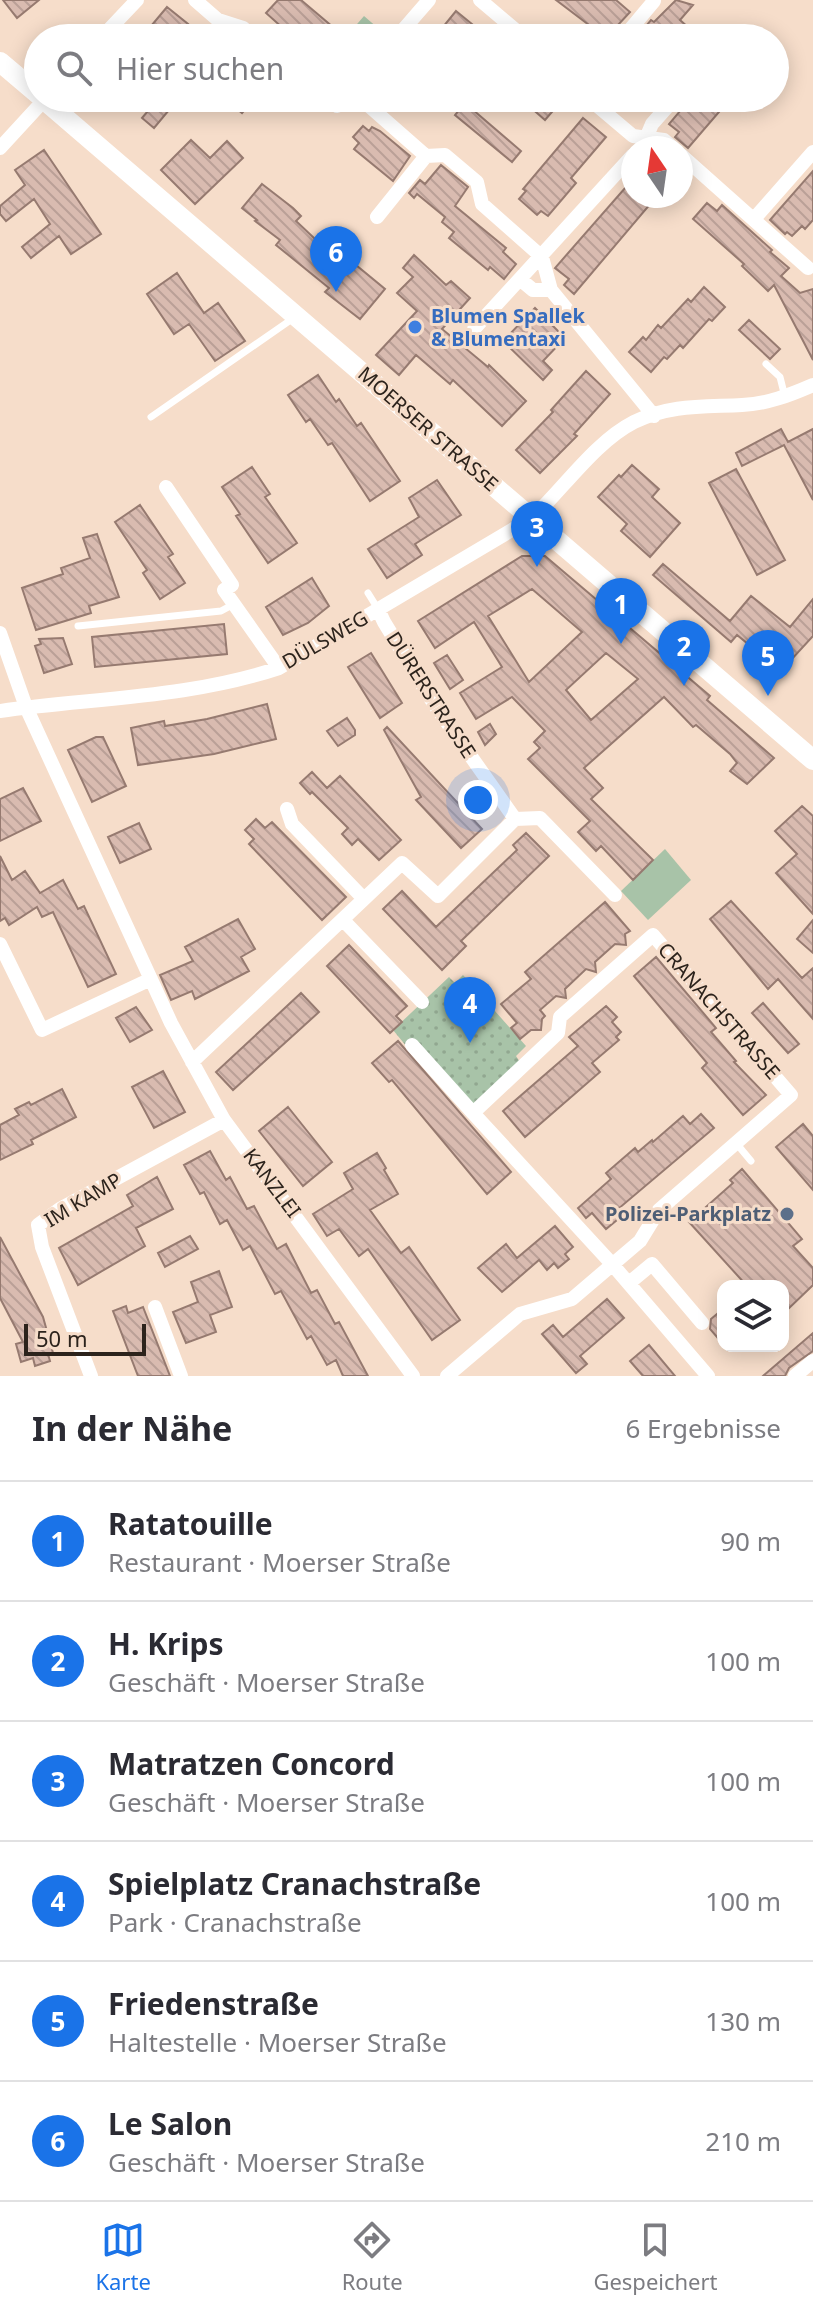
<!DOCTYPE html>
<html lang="de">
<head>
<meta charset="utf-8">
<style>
	:root { --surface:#fff; --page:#f2f2f3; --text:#2b2b33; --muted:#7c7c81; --line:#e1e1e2; --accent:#1a73e8 }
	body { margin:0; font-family:"Noto Sans",sans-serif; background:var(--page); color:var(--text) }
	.controls { position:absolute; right:24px; bottom:24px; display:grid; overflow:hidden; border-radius:16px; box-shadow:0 4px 20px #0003 }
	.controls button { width:72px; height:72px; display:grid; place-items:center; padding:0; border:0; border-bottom:2px solid var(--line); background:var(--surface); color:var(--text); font:40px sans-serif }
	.compass { position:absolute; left:621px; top:136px; width:72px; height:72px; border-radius:50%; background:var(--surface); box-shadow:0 4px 20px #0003; rotate:347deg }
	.scale { position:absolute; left:24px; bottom:20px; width:122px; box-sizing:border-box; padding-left:8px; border:4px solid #2c231c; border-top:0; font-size:22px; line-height:28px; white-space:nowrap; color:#2c231c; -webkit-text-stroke:6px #f6ddca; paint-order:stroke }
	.you { position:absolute; left:478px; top:800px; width:28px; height:28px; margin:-20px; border:6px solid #fff; border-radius:50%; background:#1a73e8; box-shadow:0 0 0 12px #1a73e833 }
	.badge { display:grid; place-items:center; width:52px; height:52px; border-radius:50%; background:var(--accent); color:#fff; font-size:26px; font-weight:700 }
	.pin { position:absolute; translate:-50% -66px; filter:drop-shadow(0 2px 4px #0008) }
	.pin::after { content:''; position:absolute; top:42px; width:28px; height:24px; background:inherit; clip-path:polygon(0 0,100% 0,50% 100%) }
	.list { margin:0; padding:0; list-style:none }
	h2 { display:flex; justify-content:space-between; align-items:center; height:104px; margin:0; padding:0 32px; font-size:34px }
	h2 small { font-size:26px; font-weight:400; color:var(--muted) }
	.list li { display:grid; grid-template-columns:52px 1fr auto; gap:24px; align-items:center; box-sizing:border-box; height:120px; padding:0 32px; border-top:2px solid var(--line) }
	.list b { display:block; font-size:30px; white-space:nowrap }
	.list p { margin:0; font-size:26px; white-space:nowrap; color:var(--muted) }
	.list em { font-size:26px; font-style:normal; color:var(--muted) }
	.icon { flex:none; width:44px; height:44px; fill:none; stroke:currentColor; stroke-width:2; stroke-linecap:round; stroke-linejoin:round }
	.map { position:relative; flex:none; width:813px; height:1376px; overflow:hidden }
	.search { position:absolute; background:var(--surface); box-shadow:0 4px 20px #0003; left:24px; right:24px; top:24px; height:88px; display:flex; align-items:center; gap:20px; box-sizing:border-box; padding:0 28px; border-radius:44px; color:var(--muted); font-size:30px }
	.sheet { height:824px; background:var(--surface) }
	nav { display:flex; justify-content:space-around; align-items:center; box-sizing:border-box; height:112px; border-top:2px solid var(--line); background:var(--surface); font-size:22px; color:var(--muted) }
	nav a { display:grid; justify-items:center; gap:4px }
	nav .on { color:var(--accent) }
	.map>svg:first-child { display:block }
	.grass { fill:#a8c3a8 }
	.park { fill:url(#park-dots) }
	.building { fill:url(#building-back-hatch); stroke:#967a70; stroke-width:2; fill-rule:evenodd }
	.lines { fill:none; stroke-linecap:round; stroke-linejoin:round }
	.service { stroke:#fff; stroke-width:7 }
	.minor { stroke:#fff; stroke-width:14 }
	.secondary { stroke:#fff; stroke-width:20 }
	.shop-dot { fill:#3f7fe0; stroke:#f6ddca; stroke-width:3 }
	.service-dot { fill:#5c6f8a; stroke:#f6ddca; stroke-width:3 }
	.labels { text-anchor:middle; stroke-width:6; stroke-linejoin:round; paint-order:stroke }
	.shop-label { font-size:20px; font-weight:bold; fill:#366cbe; stroke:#f6ddca; text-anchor:start }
	.street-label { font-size:20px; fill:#2c231c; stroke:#f6ddca }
	.service-label { font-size:20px; font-weight:bold; fill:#4e5e75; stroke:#f6ddca; text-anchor:end }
</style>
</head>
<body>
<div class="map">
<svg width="813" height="1376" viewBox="0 0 813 1376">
	<defs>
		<pattern id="park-dots" width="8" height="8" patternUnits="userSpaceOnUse" patternTransform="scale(2)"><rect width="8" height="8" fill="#a8c3a8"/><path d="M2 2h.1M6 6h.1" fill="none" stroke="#91a790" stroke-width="1.8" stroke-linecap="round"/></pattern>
		<pattern id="building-back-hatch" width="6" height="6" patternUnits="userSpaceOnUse" patternTransform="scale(2)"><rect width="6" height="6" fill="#d9bbb0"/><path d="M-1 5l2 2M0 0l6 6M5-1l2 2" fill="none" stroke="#baa097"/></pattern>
	</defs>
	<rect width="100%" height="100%" fill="#f6ddca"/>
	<path class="grass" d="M665,849L691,880L648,920L621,891Z"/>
	<path class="park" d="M364,16L386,35L383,38H345Z
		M463,975L526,1046L516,1056L520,1062L476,1108L407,1047L393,1030L449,977L455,983Z"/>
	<path class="building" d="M3,0H39L17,18Z
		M278,0H301L334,28L326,38H294L266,13Z
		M556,0H616L630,12L606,38Z
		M676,0L693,5L680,20L688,27L679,38H636L651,20L654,22Z
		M167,7L188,24L176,38H141Z
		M456,11L489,38H434Z
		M159,98H179L154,128L142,118Z
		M224,98H255L242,113Z
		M520,98H564L545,120Z
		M691,98H731L688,148L675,137L679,132L669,124Z
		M465,103L521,151L512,162L455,115Z
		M583,118L606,137L571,178L576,183L548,216L541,211L537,215L519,199L526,191L523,189Z
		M363,126L369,131L372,127L380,131L410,156L393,181L354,149L359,143L353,137Z
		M191,140L210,158L227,141L243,158L195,204L161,170Z
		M44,150L101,234L71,254L59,236L31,258L22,247L50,224L34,199L6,221L0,214V206L25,185L15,170Z
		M441,165L468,187L455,206L506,248L503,252L516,264L504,279L490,267L488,270L449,238L454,232L442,222L445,217L417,194L414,198L409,193L420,180L425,184Z
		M813,171V220L805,229L802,226L792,236L787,232L785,234L770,220Z
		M633,179V196H657L574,294L564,285L569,279L555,268Z
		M262,184L293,208L301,216L296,221L314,238L347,266L351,261L385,289L360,319L325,292L329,288L276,245L280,240L255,221L257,220L242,208Z
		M707,203L717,211L722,205L772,250L770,252L789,268L781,276L800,293L813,289V360L774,285L768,291L742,266L744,264L693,219Z
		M414,255L446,285L451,281L470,298L442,329L488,367L489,365L526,401L502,426L453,380L450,384L416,355L399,375L376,355L417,311L397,293L413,277L403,268Z
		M177,273L204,313L218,303L245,341L215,361L189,324L174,334L147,294Z
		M704,287L725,307L712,321L709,319L683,348L680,345L667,359L664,357L651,372L629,352L643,337L646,340L658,325L661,328L688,299L691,302Z
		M535,308L565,338L543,361L552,370L543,380L503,341Z
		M749,320L780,349L770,359L739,330Z
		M586,371L610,394L574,434L577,436L540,473L516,450L553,412L551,410Z
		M318,375L336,402L339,399L357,426L361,423L400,481L370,501L332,443L328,445L310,419L306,422L288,395Z
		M781,429L788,442L813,429V500L784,445L742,466L736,453Z
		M632,465L659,489L652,497L680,523L650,557L621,531L627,524L598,497L619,475L621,477Z
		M252,467L270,494L265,497L297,543L268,563L236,516L240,514L222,487Z
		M736,469L785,560L757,575L709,483Z
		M437,480L461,515L415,544L422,555L387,578L368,549L419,517L409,498Z
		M140,505L173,554L168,557L185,583L160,599L143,573L147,570L115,522Z
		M97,534L119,597L89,606L91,613L36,630L22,588L63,574L61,568L90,558L83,538Z
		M522,556H545L710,696L707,700L774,758L747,784L730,771L737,763L730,754L696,725L693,727L664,697L584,768L603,788L591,799L653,860L633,880L601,846L596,851L578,832L590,821L528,759L540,748L534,742L545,731L512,697L476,719L460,693L502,667L474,622L435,648L418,621ZM532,589L582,632L529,682L488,616ZM606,653L638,679L591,720L566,690Z
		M663,564L730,621L751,596L790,627L813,599V636L781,671L737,635L731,642L653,575Z
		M312,578L329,606L308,623L283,635L266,607Z
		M224,624L227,654L95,667L92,637Z
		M63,638L72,664L44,673L35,646L41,644L39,639Z
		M371,653L402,703L380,718L348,667Z
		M447,655L463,680L450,689L434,663Z
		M267,704L276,739L214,754L138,765L131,728L164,721L165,726L207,719Z
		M347,718L355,730V735L338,746L327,731Z
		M490,724L496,734L485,745L478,732Z
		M387,727L482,829L461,848L416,800L421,797L384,730Z
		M96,737H103L126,786L92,802L68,750Z
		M312,772L327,788L340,776L401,840L379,860L358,839L352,845L342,834L348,828L312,792L310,794L300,783Z
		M23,788L41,821L0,841V799Z
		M802,806L813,816V914L776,873L797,854L775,831Z
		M256,819L265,828L272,822L346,897L322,920L249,844L254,839L245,830Z
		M139,823L151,849L120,863L108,837Z
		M526,833L549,856L461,941L466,946L442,970L383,909L402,891L436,927L517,850L513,845Z
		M0,856L12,880L25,871L40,893L63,880L78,909L84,906L116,974L88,987L53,912L42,917L37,907L9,925L5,918L0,921Z
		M731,901L802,978L813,968V1019L778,979L768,989L710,919Z
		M605,902L630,931L625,934L626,945L615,944L595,962L596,972L586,969L565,989L566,998L556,996L540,1010L545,1016L542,1019L541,1030H531L520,1039L511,1028L517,1023L501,1004L531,979L525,972Z
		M238,919L255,949L241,957L249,971L195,999L192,991L171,1000L160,975L193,961L185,947Z
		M813,920V953L797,939Z
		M349,945L407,1006L396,1016L402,1022L390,1033L327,966Z
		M656,957L716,1028L711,1032L736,1061L734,1062L766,1095L743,1115L702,1068L707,1063L634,976Z
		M301,993L319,1012L233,1090L216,1072Z
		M763,1003L799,1044L788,1053L752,1013Z
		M606,1006L617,1017L612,1022L621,1032L616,1037L619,1040L592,1063L600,1072L525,1137L503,1111L578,1046L569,1037Z
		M136,1007L152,1030L130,1042L116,1018Z
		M398,1041L511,1172L487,1194L392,1080L389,1082L372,1063Z
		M163,1071L185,1112L154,1128L132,1087Z
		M62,1089L76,1117L31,1140L33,1144L0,1160V1125L19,1115L15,1109L29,1102L31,1105Z
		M288,1107L332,1162L303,1186L259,1131Z
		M701,1114L714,1128L618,1209L623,1215L606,1229L592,1213L586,1218L578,1208L611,1179L606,1173L635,1148L638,1152L652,1140L653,1142L683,1116L690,1124Z
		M803,1124L813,1136V1190L776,1147Z
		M210,1151L226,1180L230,1177L247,1209L254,1206L277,1249L286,1244L311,1293L317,1290L335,1324L339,1322L368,1376H343L336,1360L327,1365L311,1336L307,1339L281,1291L275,1294L250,1246L243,1250L227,1220L220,1224L204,1192L200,1194L184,1165Z
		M377,1153L386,1168L384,1170L398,1194L370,1210L401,1253L409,1247L460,1320L432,1340L368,1249L359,1256L339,1229L327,1236L313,1214L353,1189L344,1173Z
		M742,1169L802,1239L793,1246L813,1268V1285L783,1314V1286H747L689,1222L733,1183L730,1180Z
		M157,1177L173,1209L136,1228L145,1246L78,1285L59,1248L133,1206L127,1195Z
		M555,1226L573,1247L565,1254L569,1259L558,1268L554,1263L547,1270L539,1260L502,1292L478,1268L506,1244L517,1258Z
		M190,1236L198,1249L165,1267L158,1253Z
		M0,1237L43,1317L53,1353L48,1354L50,1361L35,1366L33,1358L21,1362L16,1344L23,1342L0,1298Z
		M219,1271L232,1307L210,1315L216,1332L186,1343L173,1312L198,1302L191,1282Z
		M607,1299L624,1318L580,1356L587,1364L576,1373L542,1334L553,1325L563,1337Z
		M126,1306L128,1313L143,1307L170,1376H138L113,1311Z
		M723,1309V1344L710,1329L711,1319Z
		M813,1333V1351L789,1368L785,1376H763Z
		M649,1345L675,1376H643L630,1361Z"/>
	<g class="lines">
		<path class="service" d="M766,364L780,377L785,397
			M151,417L295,317
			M368,593L378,609
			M78,626L221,611L234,604
			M736,1143L751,1161"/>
		<path class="minor" d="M195,0L218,20L243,28L255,38
			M480,0L525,38
			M101,38L137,0
			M396,38L429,0
			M623,38L654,1
			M327,98L337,106L344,98
			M360,98L426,156L445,155L477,182L482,204L542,257L551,290L654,416
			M588,98L633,136L664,140L673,148
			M644,143L652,124L675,98
			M0,148L46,98
			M681,155L808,268
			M377,217L426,156
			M754,219L813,152
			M521,280L533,290H551
			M474,329L633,155
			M166,487L232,585L224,590L279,668
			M378,609L384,622L434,704L515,819
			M0,633L26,707L171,1023L224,1120L413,1376
			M0,711C93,698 189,698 279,668L532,518C564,488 595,442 634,422C671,404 704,407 742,405C767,404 790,395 813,385
			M287,809L292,824L364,899
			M343,920L422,1002
			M0,944L42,1030L151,979
			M412,1045L473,1113
			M192,1062L402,863L438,896L515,819L540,818L615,895
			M629,1283L652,1264L702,1323
			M155,1307L181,1376
			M91,1376L42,1247L38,1225L60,1209L224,1120
			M447,1376L520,1314L572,1299L640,1241L659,1210L791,1095L653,935L560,1017L558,1033L473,1113L612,1264L708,1376
			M795,1376L813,1361"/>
		<path class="secondary" d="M0,62L38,94
			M42,98L813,760"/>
	</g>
	<circle class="shop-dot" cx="415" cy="327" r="8"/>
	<circle class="service-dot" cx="787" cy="1214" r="8"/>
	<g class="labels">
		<g class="shop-label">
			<text x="431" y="323">Blumen Spallek<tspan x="431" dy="23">&amp; Blumentaxi</tspan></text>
		</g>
		<g class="street-label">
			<text transform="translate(428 429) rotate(41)" y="7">MOERSER STRASSE</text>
			<text transform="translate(325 640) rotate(-30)" y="7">DÜLSWEG</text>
			<text transform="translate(431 695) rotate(57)" y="7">DÜRERSTRASSE</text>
			<text transform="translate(719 1011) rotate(49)" y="7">CRANACHSTRASSE</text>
			<text transform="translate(272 1183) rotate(53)" y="7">KANZLEI</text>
			<text transform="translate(83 1200) rotate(-31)" y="7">IM KAMP</text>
		</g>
		<g class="service-label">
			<text x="771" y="1221">Polizei-Parkplatz</text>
		</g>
	</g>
</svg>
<div class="controls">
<button><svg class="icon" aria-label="layers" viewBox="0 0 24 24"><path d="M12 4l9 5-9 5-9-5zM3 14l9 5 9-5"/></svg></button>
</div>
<svg class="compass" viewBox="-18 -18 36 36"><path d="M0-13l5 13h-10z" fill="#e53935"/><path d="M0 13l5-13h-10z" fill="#7c7c81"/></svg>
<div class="scale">50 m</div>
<div class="you"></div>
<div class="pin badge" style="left:621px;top:644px">1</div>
<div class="pin badge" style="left:684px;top:686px">2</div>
<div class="pin badge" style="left:537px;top:567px">3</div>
<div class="pin badge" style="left:470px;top:1043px">4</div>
<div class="pin badge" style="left:768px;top:696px">5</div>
<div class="pin badge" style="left:336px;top:292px">6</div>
<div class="search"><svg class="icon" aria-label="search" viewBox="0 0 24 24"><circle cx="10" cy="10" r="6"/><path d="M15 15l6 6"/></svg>Hier suchen</div>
</div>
<section class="sheet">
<h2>In der Nähe<small>6 Ergebnisse</small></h2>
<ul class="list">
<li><span class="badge">1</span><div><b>Ratatouille</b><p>Restaurant · Moerser Straße</p></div><em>90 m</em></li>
<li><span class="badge">2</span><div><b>H. Krips</b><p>Geschäft · Moerser Straße</p></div><em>100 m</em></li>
<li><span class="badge">3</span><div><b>Matratzen Concord</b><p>Geschäft · Moerser Straße</p></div><em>100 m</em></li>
<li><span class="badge">4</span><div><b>Spielplatz Cranachstraße</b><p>Park · Cranachstraße</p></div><em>100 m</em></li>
<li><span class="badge">5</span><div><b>Friedenstraße</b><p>Haltestelle · Moerser Straße</p></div><em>130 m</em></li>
<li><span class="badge">6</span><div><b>Le Salon</b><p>Geschäft · Moerser Straße</p></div><em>210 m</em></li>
</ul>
</section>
<nav>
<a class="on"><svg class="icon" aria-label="map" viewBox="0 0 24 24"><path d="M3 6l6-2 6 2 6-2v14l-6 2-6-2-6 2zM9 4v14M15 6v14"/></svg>Karte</a>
<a><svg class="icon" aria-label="directions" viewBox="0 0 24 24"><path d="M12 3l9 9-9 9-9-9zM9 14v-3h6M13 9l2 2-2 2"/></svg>Route</a>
<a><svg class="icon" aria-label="saved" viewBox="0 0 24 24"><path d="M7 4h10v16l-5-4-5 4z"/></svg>Gespeichert</a>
</nav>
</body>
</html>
